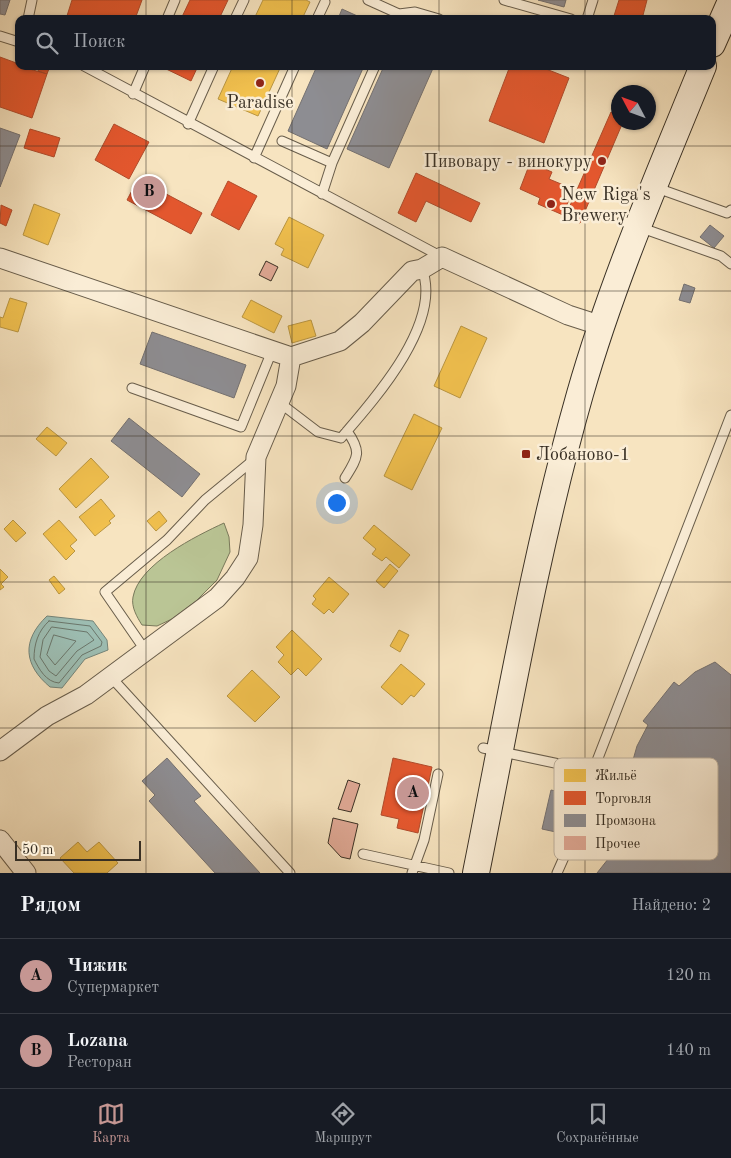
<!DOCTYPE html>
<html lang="ru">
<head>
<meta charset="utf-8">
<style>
	:root { --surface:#171b24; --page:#242831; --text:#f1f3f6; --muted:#9ea1a6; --line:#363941; --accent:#c59692 }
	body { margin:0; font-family:"Old Standard TT",serif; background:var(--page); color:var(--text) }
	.compass { position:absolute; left:611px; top:85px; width:45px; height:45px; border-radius:50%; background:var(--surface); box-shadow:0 1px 4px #0004; rotate:311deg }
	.scale { position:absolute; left:15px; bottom:12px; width:126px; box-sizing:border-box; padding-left:5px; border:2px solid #393024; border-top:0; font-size:14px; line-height:18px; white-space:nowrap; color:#393024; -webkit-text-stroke:4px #faedd6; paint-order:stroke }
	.you { position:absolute; left:336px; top:502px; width:18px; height:18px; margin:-12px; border:4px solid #fff; border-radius:50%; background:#1a73e8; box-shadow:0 0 0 8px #1a73e833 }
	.badge { display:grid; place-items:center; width:32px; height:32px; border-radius:50%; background:var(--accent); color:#111; font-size:16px; font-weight:700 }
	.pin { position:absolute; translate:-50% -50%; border:2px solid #fff; box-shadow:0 1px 5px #0006 }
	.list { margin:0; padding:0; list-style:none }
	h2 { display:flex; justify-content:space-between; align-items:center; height:65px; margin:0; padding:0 20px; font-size:21px }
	h2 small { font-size:16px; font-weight:400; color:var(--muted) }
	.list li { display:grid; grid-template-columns:32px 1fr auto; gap:15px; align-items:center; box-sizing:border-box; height:75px; padding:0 20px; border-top:1px solid var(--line) }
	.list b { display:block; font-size:19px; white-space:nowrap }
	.list p { margin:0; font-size:16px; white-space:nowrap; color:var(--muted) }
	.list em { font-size:16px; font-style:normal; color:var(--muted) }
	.icon { flex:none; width:28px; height:28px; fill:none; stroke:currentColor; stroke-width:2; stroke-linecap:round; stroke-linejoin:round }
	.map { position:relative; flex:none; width:731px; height:873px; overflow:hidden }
	.search { position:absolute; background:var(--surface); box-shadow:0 1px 4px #0004; left:15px; right:15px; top:15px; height:55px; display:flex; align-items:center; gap:12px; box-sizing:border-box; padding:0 18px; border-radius:10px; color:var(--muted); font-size:19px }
	.sheet { height:215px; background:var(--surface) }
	nav { display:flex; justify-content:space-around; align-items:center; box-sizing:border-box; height:70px; border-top:1px solid var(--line); background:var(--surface); font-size:14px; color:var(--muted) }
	nav a { display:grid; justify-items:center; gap:2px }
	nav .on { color:var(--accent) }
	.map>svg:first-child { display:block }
	.green { fill:#bac595; stroke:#7a7a5c }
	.water { fill:#9dbeb3; stroke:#75857a }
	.homes { fill:#f2c14e; stroke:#ba9641 }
	.shops { fill:#e4572e; stroke:#b14b2b }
	.industry { fill:#8d8d92; stroke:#747171 }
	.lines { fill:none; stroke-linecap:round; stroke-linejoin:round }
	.shore { stroke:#6b776c; stroke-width:1 }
	.building { fill:#e2aa97; stroke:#393024 }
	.lane-casing { stroke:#685d4b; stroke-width:11 }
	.street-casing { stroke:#685d4b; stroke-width:21 }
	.secondary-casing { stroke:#393024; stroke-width:28 }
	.lane { stroke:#faedd6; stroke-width:9 }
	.street { stroke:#faedd6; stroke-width:19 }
	.secondary { stroke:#faedd6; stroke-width:26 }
	.grid { fill:none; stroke:#393024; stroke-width:1; stroke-opacity:0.55 }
	.poi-dot { fill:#8f2418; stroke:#faedd6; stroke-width:2 }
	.labels { text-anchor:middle; stroke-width:5; stroke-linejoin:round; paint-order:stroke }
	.poi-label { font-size:18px; fill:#393024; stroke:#faedd6; text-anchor:start }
	.key { fill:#faedd6; stroke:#c0b4a1; stroke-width:1 }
	.key-label { font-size:14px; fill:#393024 }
</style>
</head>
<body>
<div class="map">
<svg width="731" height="873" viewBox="0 0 731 873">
	<rect width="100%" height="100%" fill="#f7e4c0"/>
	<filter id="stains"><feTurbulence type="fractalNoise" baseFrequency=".004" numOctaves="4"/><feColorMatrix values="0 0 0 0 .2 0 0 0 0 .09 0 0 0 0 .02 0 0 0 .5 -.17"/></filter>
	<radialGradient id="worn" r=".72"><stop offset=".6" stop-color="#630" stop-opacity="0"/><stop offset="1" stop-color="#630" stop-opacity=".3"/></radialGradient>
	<path class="green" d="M224,523L229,537L230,552L217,580L196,601L172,619L157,626L142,625C137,617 131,607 133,597C139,564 196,536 224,523Z"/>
	<path class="water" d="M47,616L93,621L107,640L108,650L85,659L62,688L50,687C24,665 21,641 47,616Z"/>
	<path class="homes" d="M263,0H306L310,2L302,19H254Z
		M233,66H281L258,116L218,99Z
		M34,204L60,214L48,245L23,235Z
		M289,217L324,235L308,268L281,255L284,249L275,244Z
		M10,298L27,303L18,332L0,327V317L3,318Z
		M251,300L282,316L274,333L242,317Z
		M311,320L316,336L292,343L288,326Z
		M461,326L487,338L460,398L434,386Z
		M414,414L442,428L412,490L384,476Z
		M47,427L67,443L56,456L36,439Z
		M91,458L109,477L76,508L59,489Z
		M101,499L115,516L109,521L111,523L95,536L79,517Z
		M159,511L167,521L156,531L147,521Z
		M13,520L26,533L16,542L4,529Z
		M59,520L77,540L70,546L75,551L66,560L43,534Z
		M374,525L410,555L399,568L386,557L382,561L372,554L376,549L363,538Z
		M390,564L398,571L384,588L376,581Z
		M0,569L8,577L1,584L4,587L0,590Z
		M54,576L65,589L59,594L49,580Z
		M329,577L349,594L333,613L329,609L324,614L312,604L316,599L313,596Z
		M292,630L322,659L306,676L298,668L291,675L278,662L284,655L276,647Z
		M399,630L409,635L400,652L390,646Z
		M401,664L425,684L414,697L411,695L402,705L381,687Z
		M252,670L280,697L255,722L227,696Z
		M78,842L87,852L99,842L118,863L107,873H74L60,858Z"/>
	<path class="shops" d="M72,0H142L135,19H66Z
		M190,0H228L219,19H181Z
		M619,0H647L642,19H613Z
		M0,57L19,64V66L47,74L32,118L0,107Z
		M39,66H50L47,74L38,71Z
		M160,66H198L191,81Z
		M510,66H547L546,69L569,78L544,143L489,121Z
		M611,112L618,115V122H623L580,223L565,217Z
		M114,124L149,142L129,179L95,160Z
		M30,129L60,138L54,157L24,148Z
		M530,163L552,172L549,179L573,189L563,215L538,204L540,198L520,189Z
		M416,173L480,203L471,222L426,201L416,222L398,213Z
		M138,179L202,213L191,234L127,200Z
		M228,181L257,196L239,230L211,215Z
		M1,205L12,210L6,226L0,223Z
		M393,758L432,767L418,833L397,828L399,819L381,815Z"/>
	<path class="industry" d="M0,0H10L5,15L0,14Z
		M538,0H566L564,7Z
		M342,9L364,19H338Z
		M317,66H364L327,149L288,131Z
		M384,66H434L389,168L347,149Z
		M0,128L20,135L0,187Z
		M710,225L724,236L714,248L700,237Z
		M684,284L695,288L690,303L679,300Z
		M152,332L246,365L234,398L140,364Z
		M129,418L200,474L182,497L111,441Z
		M715,662L731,675V873H597L662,791L631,767L637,746L648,725L643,721L674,682L679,686L695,672Z
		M167,758L201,796L194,801L260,873H215L149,801L155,795L142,781Z
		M551,790L574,795L565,834L542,829Z"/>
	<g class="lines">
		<path class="shore" d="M49,621L90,626L102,642L101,646L82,655L59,683C46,682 39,669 34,659C34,644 38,631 49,621Z
			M52,627L87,632L94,640L77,651L56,676L49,671L40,657L43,640Z
			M54,635L76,641L55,665L47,655Z"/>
	</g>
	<path class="building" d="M266,261L278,267L271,281L259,275Z
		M348,780L360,784L351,812L338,809Z
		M333,818L358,824L350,859L341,857L328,843Z"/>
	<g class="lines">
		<g class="lane-casing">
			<path id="lane" d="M368,0L399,14L397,19
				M504,0L571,19
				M399,14L415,12L439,19
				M28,19L32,0
				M167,19L175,0
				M235,19L244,0
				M317,19L325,2
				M587,19L593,0
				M0,36L19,42
				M84,66L442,257
				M133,94L145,66
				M188,124L214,66
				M282,141L332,163L322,194
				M254,158L295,66
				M332,163L375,66
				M657,188L727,213L731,210
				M622,221L721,256L731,264
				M132,388L241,427L272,351
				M280,403L318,432L341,438C374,400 443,323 422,269
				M345,478C358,457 362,452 347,431
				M145,650L105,592L167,540L205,500L256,458
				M110,676L290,873
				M483,748L593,771
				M363,854L449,873
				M412,873L424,840L438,774
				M557,873L569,846L593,771L731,415"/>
		</g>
		<g class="street-casing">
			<path id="street" d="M0,258L291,357L286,386L256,457L253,525L248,558L235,578L217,598L86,695L47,716L0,751
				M291,357L340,341L362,323L412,271L422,269L442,257L568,315L602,326
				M0,840L26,873"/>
		</g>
		<g class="secondary-casing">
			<path id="secondary" d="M712,44L731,1
				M476,873C508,713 535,552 580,394C612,282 659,174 703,66"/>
		</g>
		<use href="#lane" class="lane"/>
		<use href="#street" class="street"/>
		<use href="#secondary" class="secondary"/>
	</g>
	<path class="grid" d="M146,0V19M292,0V19M439,0V19M585,0V19M146,66V873M292,66V873M439,66V873M585,66V873M0,146H731M0,291H731M0,436H731M0,582H731M0,728H731"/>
	<g class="poi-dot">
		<circle cx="260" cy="83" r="5"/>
		<circle cx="602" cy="161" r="5"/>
		<circle cx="551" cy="204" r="5"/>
		<rect x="521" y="449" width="10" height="10" rx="2.5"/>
	</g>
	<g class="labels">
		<g class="poi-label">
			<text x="260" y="108" text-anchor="middle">Paradise</text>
			<text x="592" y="167" text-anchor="end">Пивовару - винокуру</text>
			<text x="561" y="200">New Riga's<tspan x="561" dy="21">Brewery</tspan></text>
			<text x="536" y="460">Лобаново-1</text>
		</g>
	</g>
	<rect x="554" y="758" width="164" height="102" rx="8" class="key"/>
	<rect x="564" y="769" width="22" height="13" fill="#f2c14e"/>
	<rect x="564" y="791" width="22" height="14" fill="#e4572e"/>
	<rect x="564" y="814" width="22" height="13" fill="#8d8d92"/>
	<rect x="564" y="836" width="22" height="14" fill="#e2aa97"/>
	<g class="key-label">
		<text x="595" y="780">Жильё</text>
		<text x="595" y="803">Торговля</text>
		<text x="595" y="825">Промзона</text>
		<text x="595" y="848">Прочее</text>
	</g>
	<rect width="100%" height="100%" filter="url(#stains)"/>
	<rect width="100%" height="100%" fill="url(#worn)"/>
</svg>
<svg class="compass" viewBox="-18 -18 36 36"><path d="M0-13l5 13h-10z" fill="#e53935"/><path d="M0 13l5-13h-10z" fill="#9ea1a6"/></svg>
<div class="scale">50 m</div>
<div class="you"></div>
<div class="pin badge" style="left:413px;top:793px">A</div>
<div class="pin badge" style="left:149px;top:192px">B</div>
<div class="search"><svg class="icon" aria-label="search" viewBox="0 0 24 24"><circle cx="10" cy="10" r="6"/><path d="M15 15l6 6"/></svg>Поиск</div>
</div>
<section class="sheet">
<h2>Рядом<small>Найдено: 2</small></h2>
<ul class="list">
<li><span class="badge">A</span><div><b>Чижик</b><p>Супермаркет</p></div><em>120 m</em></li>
<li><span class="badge">B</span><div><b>Lozana</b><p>Ресторан</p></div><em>140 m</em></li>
</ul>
</section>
<nav>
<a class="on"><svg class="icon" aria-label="map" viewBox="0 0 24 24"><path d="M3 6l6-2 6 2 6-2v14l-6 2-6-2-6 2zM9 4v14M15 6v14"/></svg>Карта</a>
<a><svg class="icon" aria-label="directions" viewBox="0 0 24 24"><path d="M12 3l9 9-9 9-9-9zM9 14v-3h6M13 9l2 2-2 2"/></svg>Маршрут</a>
<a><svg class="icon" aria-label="saved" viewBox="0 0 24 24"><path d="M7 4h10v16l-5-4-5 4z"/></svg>Сохранённые</a>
</nav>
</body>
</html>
